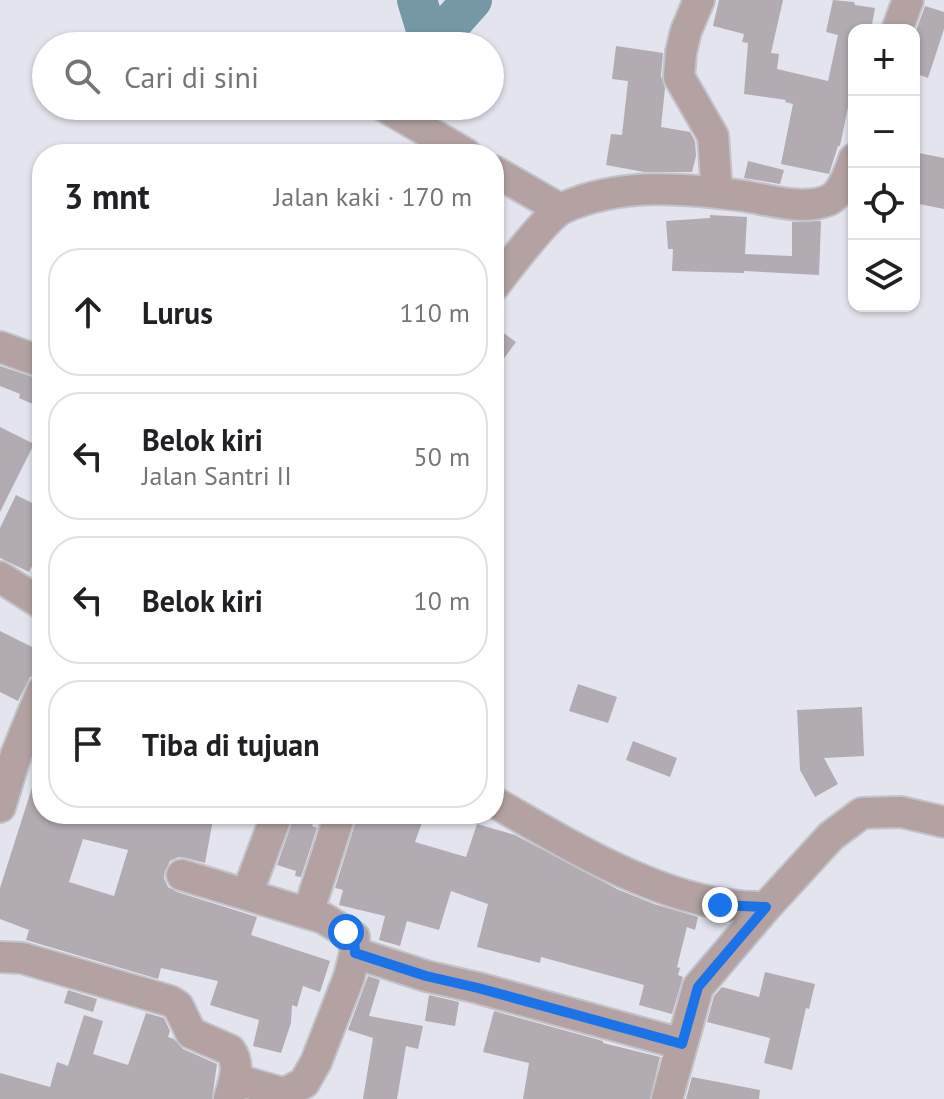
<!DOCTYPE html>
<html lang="id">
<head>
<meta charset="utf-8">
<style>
	:root { --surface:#fff; --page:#f2f2f2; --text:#202124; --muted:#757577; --line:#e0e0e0 }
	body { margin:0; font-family:"PT Sans",sans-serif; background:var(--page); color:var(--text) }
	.controls { position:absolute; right:24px; top:24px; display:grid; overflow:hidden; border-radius:16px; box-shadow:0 2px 6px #0004 }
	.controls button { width:72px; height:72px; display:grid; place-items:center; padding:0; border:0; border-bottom:2px solid var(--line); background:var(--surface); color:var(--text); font:40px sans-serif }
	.stop { position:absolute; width:24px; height:24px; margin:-18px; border:6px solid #1a73e8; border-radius:50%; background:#fff }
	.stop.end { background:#1a73e8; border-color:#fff; box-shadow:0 2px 8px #0008 }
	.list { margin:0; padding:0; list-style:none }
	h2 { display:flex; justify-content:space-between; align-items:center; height:104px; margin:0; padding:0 32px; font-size:34px }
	h2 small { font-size:26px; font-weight:400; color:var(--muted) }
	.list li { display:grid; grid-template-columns:52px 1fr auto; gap:24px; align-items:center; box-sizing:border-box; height:128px; margin:0 16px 16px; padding:0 16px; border:2px solid var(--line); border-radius:32px }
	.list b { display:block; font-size:30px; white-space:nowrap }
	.list p { margin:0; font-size:26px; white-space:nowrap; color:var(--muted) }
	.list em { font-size:26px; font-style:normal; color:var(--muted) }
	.icon { flex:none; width:44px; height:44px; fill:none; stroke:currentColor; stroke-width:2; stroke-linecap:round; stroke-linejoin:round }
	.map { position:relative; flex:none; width:944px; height:1099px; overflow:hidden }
	.search { position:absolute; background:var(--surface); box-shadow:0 2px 6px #0004; left:32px; top:32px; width:472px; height:88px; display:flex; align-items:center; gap:20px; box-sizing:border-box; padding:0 28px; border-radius:44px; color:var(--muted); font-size:30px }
	.panel { position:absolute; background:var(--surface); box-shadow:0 2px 6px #0004; left:32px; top:144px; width:472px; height:680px; border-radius:32px }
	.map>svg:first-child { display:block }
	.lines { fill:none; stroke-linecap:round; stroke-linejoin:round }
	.river { stroke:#7698a5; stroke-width:40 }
	.building { fill:#b2abb2; fill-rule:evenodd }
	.minor-casing { stroke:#c2c2cb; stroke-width:34 }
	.minor { stroke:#b3a2a1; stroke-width:30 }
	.route { stroke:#1a73e8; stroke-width:10 }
</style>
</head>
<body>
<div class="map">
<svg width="944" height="1099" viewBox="0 0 944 1099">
	<rect width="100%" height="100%" fill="#e4e4ee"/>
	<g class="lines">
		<path class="river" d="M417,0L431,46
			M431,46L472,0"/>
	</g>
	<path class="building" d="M719,0H783L771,53L779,54L777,69L828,81L838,35L826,32L833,0L854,2L855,5L875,8L871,30H854V102H849L840,146H838L829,174L781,164L793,104L785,102L786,100L744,94L748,43L742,42L744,34L713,26Z
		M925,6L944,12V29L928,78L914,73V58L919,43L914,42V36Z
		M616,46L663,53L661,76L665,88L661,127L690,132L695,141L696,156L692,172H644L606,165L611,134L622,135L628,81L612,79Z
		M914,152L944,158V209L914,203Z
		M748,161L784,170L780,184L744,178Z
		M710,215L747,217L745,254L792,256V222L821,221L819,275L744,271V273L672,271L673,249H668L666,221L710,218Z
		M494,326L516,342L494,372Z
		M0,366L42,380V408L19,398L20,394L0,386Z
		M0,427L34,444L0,512Z
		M16,495L42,508V546L29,572L0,558V528Z
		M0,631L42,652V673L30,677L18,701L0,692Z
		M578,684L617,697L608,723L569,711Z
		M862,707L864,756L824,758L838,784L815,797L800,770L797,710Z
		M633,741L677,758L670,777L626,760Z
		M37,772L42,773V814H214L205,863L186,858L179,857L170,861L165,871L164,878L168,887L177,892L257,917L251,935L330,961L320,992L303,986L297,1007L292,1005L291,1023L281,1053L253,1046L259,1020L210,1005L218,981L161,968L158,979L26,940L29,930L0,919V888ZM83,839L128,850L114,896L69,882Z
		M295,814H317L312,826L317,828L301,877L295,876L296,871L277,865Z
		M358,814H425L415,842L466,857L477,824L515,835L617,889L654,904L698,917L695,930L687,927L677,967L680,968L678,975L683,977L672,1014L639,1005L644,985L541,957L540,963L477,947L488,904L451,891L439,930L407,921L400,946L379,940L385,916L339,905L343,890L335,888Z
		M765,972L815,984L809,1009L806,1008L792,1070L764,1063L770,1038L707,1022L714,996L722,987L759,997Z
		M368,976L380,980L369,1016L423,1026L418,1049L406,1046L397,1099H363L373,1038L348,1030Z
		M68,990L97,999L93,1012L64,1003Z
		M429,995L459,1002L455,1026L425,1021Z
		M494,1011L603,1041V1043L660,1057L650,1099H523L529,1063L483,1052Z
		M146,1013L164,1018L170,1031L168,1037L174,1039L183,1049L217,1064L212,1099H0V1073L50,1087L57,1062L68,1066L84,1015L103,1021L93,1054L128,1065Z
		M692,1077L760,1090L759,1099H686Z"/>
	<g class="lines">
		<g class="minor-casing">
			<path id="minor" d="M699,0L686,31L681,52L679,77L713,136L717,193
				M897,30L908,0
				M384,106L466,154
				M494,171L560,209
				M494,286C507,269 547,216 563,208C620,182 684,188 744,196C770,200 804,211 829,200C843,193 849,173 854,159
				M0,347L42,362
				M0,577L42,604
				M494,802C573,847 672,910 766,907
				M0,807L16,755L42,691
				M182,875L323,918L354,937L355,953L349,977L316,1062L304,1083L287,1092H279L235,1079
				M247,894L277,814
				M308,913L340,814
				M355,953L426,976L478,988L682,1044
				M0,957L22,958L170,1001L178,1006L191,1033L230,1050C241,1065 234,1082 229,1099
				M667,1099L698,987L766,907L831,836L862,813L901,812L944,822"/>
		</g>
		<use href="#minor" class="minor"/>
	</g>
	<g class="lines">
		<path class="route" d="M346,932L354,937L355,953L426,976L478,988L682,1044L698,987L766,907L720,905"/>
	</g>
</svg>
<div class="controls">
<button>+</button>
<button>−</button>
<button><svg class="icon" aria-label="locate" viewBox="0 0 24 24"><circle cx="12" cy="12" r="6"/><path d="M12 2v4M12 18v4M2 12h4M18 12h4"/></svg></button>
<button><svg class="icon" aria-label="layers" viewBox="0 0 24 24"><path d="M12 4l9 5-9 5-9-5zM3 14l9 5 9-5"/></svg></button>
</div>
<div class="stop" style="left:346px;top:932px"></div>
<div class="stop end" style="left:720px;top:905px"></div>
<div class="search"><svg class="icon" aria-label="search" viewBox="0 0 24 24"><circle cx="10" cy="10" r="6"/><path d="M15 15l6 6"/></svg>Cari di sini</div>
<section class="panel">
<h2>3 mnt<small>Jalan kaki · 170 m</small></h2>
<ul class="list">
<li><svg class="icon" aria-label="ahead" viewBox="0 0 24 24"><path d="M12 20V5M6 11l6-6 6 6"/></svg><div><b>Lurus</b></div><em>110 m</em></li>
<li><svg class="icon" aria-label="left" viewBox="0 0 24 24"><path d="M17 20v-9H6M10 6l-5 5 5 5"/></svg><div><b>Belok kiri</b><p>Jalan Santri II</p></div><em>50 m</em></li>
<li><svg class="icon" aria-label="left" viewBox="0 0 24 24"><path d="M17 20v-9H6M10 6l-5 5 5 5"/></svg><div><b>Belok kiri</b></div><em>10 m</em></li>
<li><svg class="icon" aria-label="arrive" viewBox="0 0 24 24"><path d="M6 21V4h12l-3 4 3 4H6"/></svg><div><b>Tiba di tujuan</b></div></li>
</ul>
</section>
</div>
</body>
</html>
